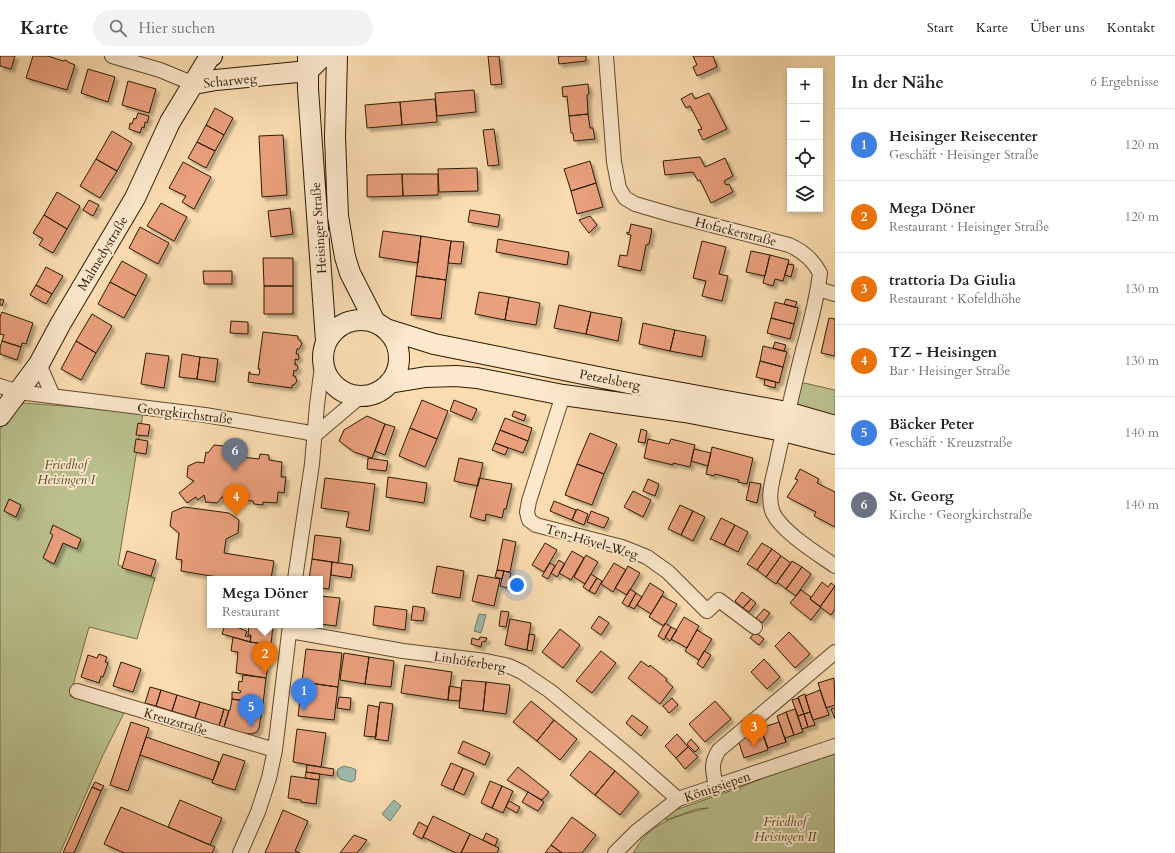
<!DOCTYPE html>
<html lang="de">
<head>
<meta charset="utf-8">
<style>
	:root { --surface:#fff; --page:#f2f2f2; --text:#222; --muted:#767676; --line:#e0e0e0; --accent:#b45309 }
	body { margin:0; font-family:Cardo,serif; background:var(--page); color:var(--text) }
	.controls { position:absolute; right:12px; top:12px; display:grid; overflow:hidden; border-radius:0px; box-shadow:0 2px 6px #0003 }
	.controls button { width:36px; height:36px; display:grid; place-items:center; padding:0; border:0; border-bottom:1px solid var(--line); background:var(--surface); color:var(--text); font:20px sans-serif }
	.you { position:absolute; left:517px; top:529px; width:14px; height:14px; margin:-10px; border:3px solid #fff; border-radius:50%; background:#1a73e8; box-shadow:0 0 0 6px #1a73e833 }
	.badge { display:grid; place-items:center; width:26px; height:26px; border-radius:50%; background:var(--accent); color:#fff; font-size:13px; font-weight:700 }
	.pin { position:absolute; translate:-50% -33px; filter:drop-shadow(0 1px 2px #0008) }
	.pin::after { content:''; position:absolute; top:21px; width:14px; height:12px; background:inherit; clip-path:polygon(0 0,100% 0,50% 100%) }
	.popup { position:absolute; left:207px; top:520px; width:116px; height:52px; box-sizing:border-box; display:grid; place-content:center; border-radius:0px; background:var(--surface); filter:drop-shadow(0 1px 3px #0005); font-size:13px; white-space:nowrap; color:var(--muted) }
	.popup b { font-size:15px; color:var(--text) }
	.popup::after { content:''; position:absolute; left:50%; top:100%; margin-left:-8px; border:8px solid transparent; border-top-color:var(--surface) }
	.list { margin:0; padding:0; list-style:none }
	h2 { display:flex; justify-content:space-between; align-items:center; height:52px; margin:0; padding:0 16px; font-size:17px }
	h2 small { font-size:13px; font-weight:400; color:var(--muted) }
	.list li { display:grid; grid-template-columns:26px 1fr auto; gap:12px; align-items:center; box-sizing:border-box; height:72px; padding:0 16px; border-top:1px solid var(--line) }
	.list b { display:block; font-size:15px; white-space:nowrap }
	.list p { margin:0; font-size:13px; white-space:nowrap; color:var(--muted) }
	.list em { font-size:13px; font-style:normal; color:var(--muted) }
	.icon { flex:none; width:22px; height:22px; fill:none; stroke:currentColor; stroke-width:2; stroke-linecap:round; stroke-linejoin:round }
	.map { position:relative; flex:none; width:835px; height:797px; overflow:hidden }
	header { display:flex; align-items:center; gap:24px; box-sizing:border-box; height:56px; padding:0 20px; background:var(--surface); border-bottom:1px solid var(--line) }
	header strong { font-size:19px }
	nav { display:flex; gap:22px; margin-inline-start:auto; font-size:14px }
	.search { width:280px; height:36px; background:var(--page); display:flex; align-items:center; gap:10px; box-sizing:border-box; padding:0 14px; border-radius:22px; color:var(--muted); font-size:15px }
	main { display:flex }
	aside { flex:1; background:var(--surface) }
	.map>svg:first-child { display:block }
	.green { fill:#bac18e; stroke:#726e48 }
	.water { fill:#9ebbaf; stroke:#707b69 }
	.building { fill:#ea9f7d; stroke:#2b1a01; filter:url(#shadow) }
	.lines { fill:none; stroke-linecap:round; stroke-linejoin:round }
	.street-casing { stroke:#5f4a2d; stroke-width:16 }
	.secondary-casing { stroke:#2b1a01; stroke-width:22 }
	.street { stroke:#fce8cc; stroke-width:14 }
	.secondary { stroke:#fce8cc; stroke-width:20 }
	.labels { text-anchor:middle; stroke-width:4; stroke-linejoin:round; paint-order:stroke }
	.street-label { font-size:13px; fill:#2b1a01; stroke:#fce8cc }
	.park-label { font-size:13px; font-style:italic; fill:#564c2b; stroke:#fce8cc }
</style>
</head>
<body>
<header>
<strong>Karte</strong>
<div class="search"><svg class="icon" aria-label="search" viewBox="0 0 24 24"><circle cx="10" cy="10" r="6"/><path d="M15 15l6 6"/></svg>Hier suchen</div>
<nav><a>Start</a><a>Karte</a><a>Über uns</a><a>Kontakt</a></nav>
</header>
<main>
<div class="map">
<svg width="835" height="797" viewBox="0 0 835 797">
	<defs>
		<filter id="shadow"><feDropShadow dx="3.5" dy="3.5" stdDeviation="1" flood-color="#0004"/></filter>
	</defs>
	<rect width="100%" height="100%" fill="#fadcb0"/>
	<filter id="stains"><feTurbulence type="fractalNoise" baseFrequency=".005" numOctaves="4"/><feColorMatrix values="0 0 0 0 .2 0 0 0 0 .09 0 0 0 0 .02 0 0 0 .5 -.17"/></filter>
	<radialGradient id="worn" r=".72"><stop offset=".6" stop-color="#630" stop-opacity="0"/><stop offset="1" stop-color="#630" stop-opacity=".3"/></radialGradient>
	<path class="green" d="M800,326L835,334V367L792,352Z
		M22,347L78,351L143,357L118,509L155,522L137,583L89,571L70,640L124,657L103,699L60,797H0V373L17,350Z
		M835,698V797H633C637,791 641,784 646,779C662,763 687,757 708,752L697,753L666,764L665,760L678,753L739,732L772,718Z"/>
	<path class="water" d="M479,558L486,559L481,577L474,575Z
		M344,710L352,712L356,714L355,724L351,726L340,723L337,718L338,713Z
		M394,744L401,750L390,765L382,758Z"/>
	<path class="building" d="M0,0H15L11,13L0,10Z
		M33,0H48L63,5L66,4L68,6L75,9L67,34L26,22Z
		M488,0H499L502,28L491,29Z
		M558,0H586V5L559,8Z
		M693,0H713L717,11L697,20L693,11L697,9Z
		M88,13L115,21L108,46L81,37Z
		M128,25L156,33L149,57L122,49Z
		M588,28L589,38L587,39L588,58L569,60L567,40L563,41L562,31Z
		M474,34L476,56L437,60L435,37Z
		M692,37L695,43L709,37L727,73L703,84L698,74L702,73L690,50L686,52L681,43Z
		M435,43L437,66L402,69L400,46Z
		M400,46L402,69L367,72L365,49Z
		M215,52L233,62L224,79L206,69Z
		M138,57L149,60L147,67L145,66L144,72L142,71L140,77L129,73L130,67L132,68L134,62L136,63Z
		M588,58L590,72H593L595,83L574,85L573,77H571L569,60Z
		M206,69L224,79L215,95L197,86Z
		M494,73L499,109L488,110L483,74Z
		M112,75L132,87L117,115L96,103Z
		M283,79L287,139L262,141L259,80Z
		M197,86L215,95L206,112L188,102Z
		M700,101L705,111L725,102L733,120L724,125L726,129L729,128L733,136L711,147L700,124L698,125L693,116L665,119L663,105Z
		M96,103L117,115L100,142L80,130Z
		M590,105L596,127L571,135L564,113Z
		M183,106L211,121L194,153L182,146L186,140L169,132Z
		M477,112L478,135L439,136L438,113Z
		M402,118L403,140L367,141V119Z
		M402,118H438V139L403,140Z
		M596,127L603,151L577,158L571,135Z
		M57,136L80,150L67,173L44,159Z
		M89,144L99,149L93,160L83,154Z
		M161,147L187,161L174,185L147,170Z
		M290,152L293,178L271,181L268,155Z
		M470,154L500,159L498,171L468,166Z
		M44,159L67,173L53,197L39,189L43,183L33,177Z
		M590,160L597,169L589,177L579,164Z
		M631,168L652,173L649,188L646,189L641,215L618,210L620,199L627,200L631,179L627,178V176L629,177Z
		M140,171L169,187L158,208L129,192Z
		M383,175L421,180L418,207L379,201Z
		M421,180L451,185L446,224L416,220Z
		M498,183L569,196L567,209L496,196Z
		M451,185L464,186L461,208L448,207Z
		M702,185L726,191L719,218L728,220L722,245L702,240L706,225L693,222Z
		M751,195L770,199L765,220L746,216Z
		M770,199L789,204L783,225L775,223L773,230L763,227Z
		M263,202H293V230H264Z
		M122,205L147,219L136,240L110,226Z
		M788,208L794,209L791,221L785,219Z
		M46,211L63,220L52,238L36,229Z
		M203,215H232V228H204Z
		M416,220L446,224L441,263L411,259Z
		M110,226L136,240L124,262L98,248Z
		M36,229L52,238L46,248L30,239Z
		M264,230H293V258H264Z
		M479,236L509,241L505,264L475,258Z
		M509,241L540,247L536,269L505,264Z
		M0,243L4,244L2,250L0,249Z
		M786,243L797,246L795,251L784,248Z
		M775,246L798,252L794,268L771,262Z
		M559,249L591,256L586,278L554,272Z
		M2,256L33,267L26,288L22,287L21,291L2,285L4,279L0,278V261Z
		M591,256L622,262L618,285L586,278Z
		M92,258L112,270L96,297L76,285Z
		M771,262L794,268L790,283L767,277Z
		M829,262L835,263V300L821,297Z
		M231,265L248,266V278L230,277Z
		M643,267L675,274L670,295L639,288Z
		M675,274L706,280L702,301L670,295Z
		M263,276L298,280V283L300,284L302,288L299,293H297L296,298H298L299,301L298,304L295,303V309H297L298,312L296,315L294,314L293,320H295L297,325L294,329H292V332L248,326L249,316H250V318L259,319L260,313H258Z
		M2,285L21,291L17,304L0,298V292Z
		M76,285L96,297L81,324L61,313Z
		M775,286L786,289L784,295L773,292Z
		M763,290L787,296L783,311L760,305Z
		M146,297L169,300L164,332L141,328Z
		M182,298L200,301L197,323L179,321Z
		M200,301L218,303L215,326L197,323Z
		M760,305L783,311L779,327L756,321Z
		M765,323L776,326L775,332L764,329Z
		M422,344L448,355L437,383L410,372Z
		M454,344L477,353L472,364L450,355Z
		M514,355L526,359L524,365L512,360Z
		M367,360L385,368L372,402L354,396L339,385L344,374Z
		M505,362L532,372L528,385L500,374Z
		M138,367L150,369L148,380L136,379Z
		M385,368L395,371L385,399L375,395Z
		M410,372L437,383L425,411L399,400Z
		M641,373L647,375L645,387L638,386Z
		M500,374L528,385L523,397L495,387Z
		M590,377L617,388L604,418L577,408Z
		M136,383L148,385L146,398L134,396Z
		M648,383L669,388L671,383L695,389L690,411L673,407V409L644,402Z
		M495,387L508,392L505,399L492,394Z
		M214,389L224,390L227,399L259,403L260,398L269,399V404L282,406L281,421H286L284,437L278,436L277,447L263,446V449L254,448L253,445L222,441L217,447L207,446L206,447L204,439L198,444L196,441L187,447L179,437L194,425L187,421L188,410L197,406L204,407L206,396L208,397Z
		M712,391L753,402L747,428L738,426L739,424L715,418L714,420L706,418Z
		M694,393L711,397L708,410L691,405Z
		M368,402L388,405L386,415L367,413Z
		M459,402L483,407L478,430L454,425Z
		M577,408L604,418L592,449L565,439Z
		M800,413L819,423L817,427L835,436V471L814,460L816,456L787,441L798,424L795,423Z
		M388,421L427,427L424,447L386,441Z
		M325,422L375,428L369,475L346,471L349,456L321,452Z
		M479,422L512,428L506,453H504L502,462L486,458L485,465L470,461Z
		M648,423L659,428L655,440L643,435Z
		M750,426L761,428L757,447L746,444Z
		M633,435L651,444L643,461L624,451Z
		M9,443L21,449L16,461L4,455Z
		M554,445L576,454L572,464L550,455Z
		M680,449L693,455L681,479L668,473Z
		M184,451L229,457L239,464L238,477L226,483L224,497L274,505L271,523H229L181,515L182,504L176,503L179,477L170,470L172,456Z
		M577,453L588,458L584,469L572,464Z
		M591,455L609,462L604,472L587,466Z
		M693,455L705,461L693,485L681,479Z
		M721,462L735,469L724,489L711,483L710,484Z
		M53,469L81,483L77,493L63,487L54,508L43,502L53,479L50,477Z
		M735,469L748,476L738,496L724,489Z
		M315,479L341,482L338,507L312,503Z
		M503,483L516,486L510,516L497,514Z
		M545,487L557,494L544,516L532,509Z
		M762,487L772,493L757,514L747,508Z
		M772,493L781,500L766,521L757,514Z
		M127,495L156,504L151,520L122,512Z
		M572,495L584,502L571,524L559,517Z
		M586,499L598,506L585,528L574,521Z
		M781,500L791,507L776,528L766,521Z
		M312,503L332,506L329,533L320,532V523H309Z
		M559,504L565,508L557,521L551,517Z
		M792,505L802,511L786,533L777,526Z
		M332,506L353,509L351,522L331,519Z
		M550,507L555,510L548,523L542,520Z
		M614,507L626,514L613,536L601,528Z
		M437,510L464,515L460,542L432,537Z
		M628,510L640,517L627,539L615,532Z
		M802,511L811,518L796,540L786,533Z
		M497,514L504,515L502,523L495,521Z
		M504,515L511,517L507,532L500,530Z
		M591,518L597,522L589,535L583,531Z
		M478,519L500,523L494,550L472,545Z
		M597,522L602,525L595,538L589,535Z
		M822,526L828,531L831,527L835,530L820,551L810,543Z
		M650,527L664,536L651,558L637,549Z
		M835,530V553L831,559L820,551Z
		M630,533L636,537L628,551L622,547Z
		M801,534L811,541L810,543L821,551L811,564L790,547Z
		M742,536L751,543L743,552L735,545Z
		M636,537L642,541L634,553L629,550Z
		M320,540L340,542L336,570L320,568Z
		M662,540L677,548L664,570L649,561Z
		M751,543L756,547L749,556L743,552Z
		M375,550L407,554L405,574L373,569Z
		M413,550L425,552L423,565L411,564Z
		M764,553L770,557L762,567L756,562Z
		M501,555L509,556L506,571L499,570Z
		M599,560L609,567L601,579L591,572Z
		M684,561L699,570L687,592L671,583Z
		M510,563L531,567L527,594L505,589Z
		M665,567L671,571L664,584L658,580Z
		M225,569H231L247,575L245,580L251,581L250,586L222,578Z
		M249,569H273L271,589L250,586L251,579H248Z
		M671,571L677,574L670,585L665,581Z
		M560,573L580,589L563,612L542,596Z
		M697,574L712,583L699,604L685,595Z
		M755,576L764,583L759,589L750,582Z
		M789,576L810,598L795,612L775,590Z
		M529,578L535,579L532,595L527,594Z
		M233,581L250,586L271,589L266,622L236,617L238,596L231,595Z
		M480,581L487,582L486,585L482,586L481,591L471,588L472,582L479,584Z
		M306,593L342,597L338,631L302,626Z
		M601,595L616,607L592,637L576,625Z
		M704,595L711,599L703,612L697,608Z
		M344,597L369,601L365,628L340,624Z
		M99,598L107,601L105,606L108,607L103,621L101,620L99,627L81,621L88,599L97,602Z
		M369,601L394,605L391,631L365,628Z
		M764,603L780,621L767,633L751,616Z
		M641,605L649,611L650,609L667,623L666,625L673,631L660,648L628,622Z
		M121,606L141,613L133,636L113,630Z
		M405,609L452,616L448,644L401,637Z
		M243,619L266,622L263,648L232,643V636L240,637L241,635L238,634L239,625L242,626Z
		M834,622L835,649L826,652L818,627Z
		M462,624L486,626L483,655L459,652Z
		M302,626L338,631L334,664L298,660Z
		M486,626L510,629L506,658L483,655Z
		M449,630L461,632L460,645L448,644Z
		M150,631L161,634L156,650L145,647Z
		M161,634L177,639L172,655L156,650Z
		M820,634L829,659L813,664L805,640Z
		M805,638L810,656L804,658L798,641Z
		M177,639L200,646L195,662L172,655Z
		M339,641L351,642L350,654L337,652Z
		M672,642L678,649L669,657L663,650Z
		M798,642L804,658L798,660L792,644Z
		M232,643L263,648L259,672L257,676L252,678L242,677L224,671L229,654H230Z
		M531,645L554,664L537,685L513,666Z
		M715,645L731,663L705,686L689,668Z
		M200,646L224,653L219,670L195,662Z
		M380,646L393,648L388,685L375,683Z
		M368,649L379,651L376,681L364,680Z
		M835,652V663L831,653Z
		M224,653L229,655L224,671L219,670Z
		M795,653L803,676L794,679L786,656Z
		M786,656L794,679L785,682L786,686L777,660Z
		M810,656L815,669L808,671L804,658Z
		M804,658L808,671L802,673L798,660Z
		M632,659L648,671L641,680L626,667Z
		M554,664L577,683L560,704L537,685Z
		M131,666L149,672L128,735L110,729Z
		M779,666L786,686L768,692L761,672Z
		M297,673L326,677L321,711L293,706Z
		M762,676L768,694L744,702L738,684Z
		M677,678L688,691L676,702L665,690Z
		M146,681L219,706L213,724L140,699Z
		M691,683L699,692L695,696L687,688Z
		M463,685L490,697L485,709L458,697Z
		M688,691L698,701L685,713L676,702Z
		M590,695L615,715L595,739L570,719Z
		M223,698L245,705L235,734L212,727Z
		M451,707L463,712L453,734L441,729Z
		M307,709L334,713L333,720L306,716Z
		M518,711L549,736L542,744L507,724Z
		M463,712L474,717L464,739L453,734Z
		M615,715L639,736L620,759L595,739Z
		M306,716L320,718L319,724L305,722Z
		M291,720L319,724L316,748L301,746V744L288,742Z
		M490,725L502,730L492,752L481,747Z
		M95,726L104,730L101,735L92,731Z
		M502,730L513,735L503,757L492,752Z
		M92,731L101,735L74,797H63Z
		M528,736L544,746L538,755L522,746Z
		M180,744L222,762L210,789L168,771Z
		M509,745L520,751L517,757L506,751Z
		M121,751L215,791L212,797H124L104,788Z
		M283,754L308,765L295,795L300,797H265Z
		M433,760L470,778L461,797H456L423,781Z
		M572,761L596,779L582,797H562L551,789Z
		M419,766L428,771L422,783L413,778Z
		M486,777L498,783L495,790L483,784Z
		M470,778L499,792L497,797H461Z
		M354,779L367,784L357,797H340Z
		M551,789L562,797H545Z"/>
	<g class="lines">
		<g class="street-casing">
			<path id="street" d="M112,0L160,14L194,28
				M606,0L614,106L619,132L625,142L635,148L673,159L789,189C803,195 813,204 820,217C817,243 810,269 803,294C794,330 785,367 777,404C774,420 766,440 773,457C782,476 818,498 835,510
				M818,233L835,238
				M39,308L53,340
				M0,330L18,336L205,359L305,376L315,379
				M563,339L529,445L527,456L529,464L536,469L622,491L647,501L668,516L707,555L719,544L755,571
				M315,379L361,340
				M295,523L312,408L317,349L322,310
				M290,575L403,595L486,605L509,610L522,616L550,635L629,700L678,743
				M77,635L275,694
				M716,731C713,715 710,708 719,694L835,596
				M240,797L258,756L269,722L275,694L290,569
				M615,797L637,775L678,743L835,690"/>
		</g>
		<g class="secondary-casing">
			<path id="secondary" d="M308,0V33L326,285
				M337,0L335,81L338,160L345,201L350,217L375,266
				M194,28L216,24L308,15L323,0
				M323 302a38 38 0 1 1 76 0a38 38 0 1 1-76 0Z
				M386,273L434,288L633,328L787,356L835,370
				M389,327L426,321L456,320L477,322L563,339L685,356L783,375L835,388
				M0,360L39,308L61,267L135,142L170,66L210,0H212"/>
		</g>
		<use href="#street" class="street"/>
		<use href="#secondary" class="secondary"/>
	</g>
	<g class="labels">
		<g class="street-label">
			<text transform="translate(230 24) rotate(-6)" y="5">Scharweg</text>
			<text transform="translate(318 172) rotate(-94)" y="5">Heisinger Straße</text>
			<text transform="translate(736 175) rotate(14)" y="5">Hofackerstraße</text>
			<text transform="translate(102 197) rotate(-59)" y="5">Malmedystraße</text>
			<text transform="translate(610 323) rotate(11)" y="5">Petzelsberg</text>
			<text transform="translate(185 357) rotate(7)" y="5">Georgkirchstraße</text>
			<text transform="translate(592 485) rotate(16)" y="5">Ten-Hövel-Weg</text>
			<text transform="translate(470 605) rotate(9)" y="5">Linhöferberg</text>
			<text transform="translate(176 665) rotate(17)" y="5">Kreuzstraße</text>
			<text transform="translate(717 730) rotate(-19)" y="5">Königsiepen</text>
		</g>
		<g class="park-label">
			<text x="66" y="413">Friedhof<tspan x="66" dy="15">Heisingen I</tspan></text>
			<text x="785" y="770">Friedhof<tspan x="785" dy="15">Heisingen II</tspan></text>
		</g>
	</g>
	<rect width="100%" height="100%" filter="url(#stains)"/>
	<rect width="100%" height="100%" fill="url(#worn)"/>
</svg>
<div class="controls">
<button>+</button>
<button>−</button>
<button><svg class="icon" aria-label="locate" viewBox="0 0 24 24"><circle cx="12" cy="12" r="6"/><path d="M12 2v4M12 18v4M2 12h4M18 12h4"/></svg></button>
<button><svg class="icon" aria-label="layers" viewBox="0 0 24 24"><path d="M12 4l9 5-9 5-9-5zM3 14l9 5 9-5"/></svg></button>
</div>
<div class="you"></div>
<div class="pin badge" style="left:304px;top:655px;background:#3f7fe0">1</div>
<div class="pin badge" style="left:265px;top:618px;background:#e8710a">2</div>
<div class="popup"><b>Mega Döner</b>Restaurant</div>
<div class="pin badge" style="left:754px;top:691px;background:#e8710a">3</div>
<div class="pin badge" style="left:236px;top:461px;background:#e8710a">4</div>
<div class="pin badge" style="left:251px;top:671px;background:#3f7fe0">5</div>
<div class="pin badge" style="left:235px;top:415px;background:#6b7280">6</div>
</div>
<aside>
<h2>In der Nähe<small>6 Ergebnisse</small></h2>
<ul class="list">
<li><span class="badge" style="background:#3f7fe0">1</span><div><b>Heisinger Reisecenter</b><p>Geschäft · Heisinger Straße</p></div><em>120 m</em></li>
<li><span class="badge" style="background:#e8710a">2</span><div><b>Mega Döner</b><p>Restaurant · Heisinger Straße</p></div><em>120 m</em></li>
<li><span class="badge" style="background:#e8710a">3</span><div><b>trattoria Da Giulia</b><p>Restaurant · Kofeldhöhe</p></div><em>130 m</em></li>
<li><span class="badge" style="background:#e8710a">4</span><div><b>TZ - Heisingen</b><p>Bar · Heisinger Straße</p></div><em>130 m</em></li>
<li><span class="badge" style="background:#3f7fe0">5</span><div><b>Bäcker Peter</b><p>Geschäft · Kreuzstraße</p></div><em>140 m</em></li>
<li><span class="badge" style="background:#6b7280">6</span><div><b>St. Georg</b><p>Kirche · Georgkirchstraße</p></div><em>140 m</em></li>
</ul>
</aside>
</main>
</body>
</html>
